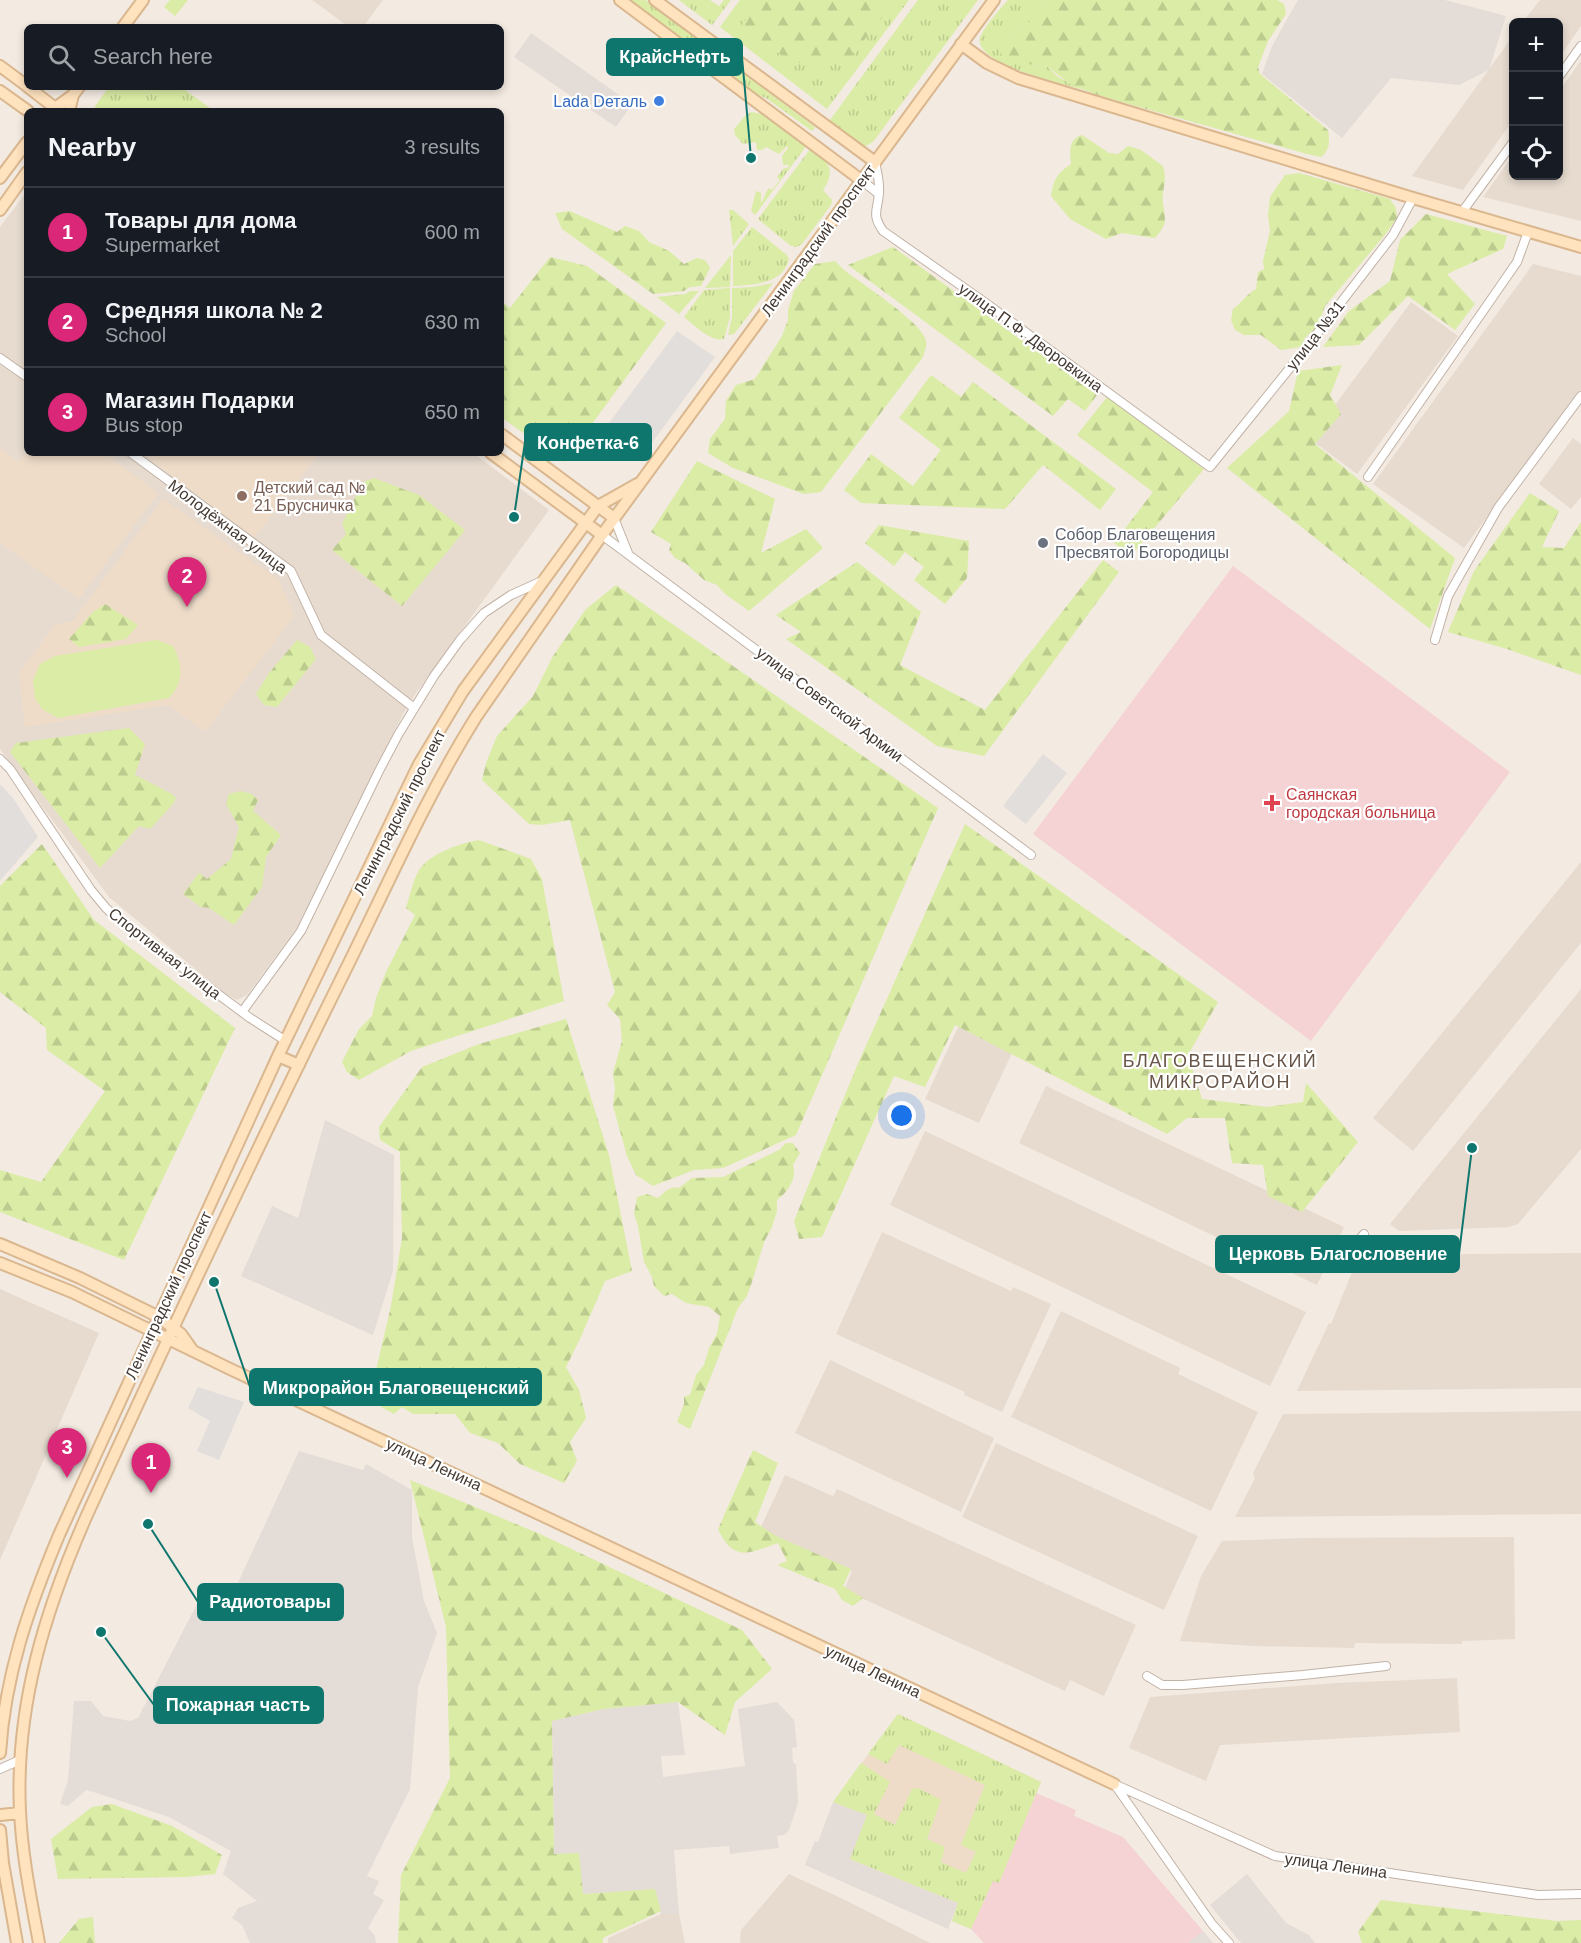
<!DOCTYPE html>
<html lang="en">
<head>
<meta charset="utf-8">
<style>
	:root { --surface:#171b24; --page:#20242c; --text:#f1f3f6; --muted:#9ea1a6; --line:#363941; --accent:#db2777 }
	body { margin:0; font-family:Arial,sans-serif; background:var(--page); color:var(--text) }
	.controls { position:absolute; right:18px; top:18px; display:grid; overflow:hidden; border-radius:9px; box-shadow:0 3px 9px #0003 }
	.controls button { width:54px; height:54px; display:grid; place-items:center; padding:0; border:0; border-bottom:2px solid var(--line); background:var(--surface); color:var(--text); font:30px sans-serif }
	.you { position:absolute; left:902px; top:1116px; width:21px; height:21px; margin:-15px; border:4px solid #fff; border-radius:50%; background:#1a73e8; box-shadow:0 0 0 9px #1a73e833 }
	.badge { display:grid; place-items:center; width:39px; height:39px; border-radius:50%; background:var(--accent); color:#fff; font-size:20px; font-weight:700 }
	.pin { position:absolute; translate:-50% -50px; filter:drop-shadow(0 2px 3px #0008) }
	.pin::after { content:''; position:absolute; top:32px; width:21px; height:18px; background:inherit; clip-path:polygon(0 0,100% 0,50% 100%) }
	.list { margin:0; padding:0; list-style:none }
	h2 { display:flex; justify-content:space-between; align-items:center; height:78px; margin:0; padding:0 24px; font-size:26px }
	h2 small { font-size:20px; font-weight:400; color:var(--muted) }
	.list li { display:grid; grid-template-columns:39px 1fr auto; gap:18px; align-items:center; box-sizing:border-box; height:90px; padding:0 24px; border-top:2px solid var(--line) }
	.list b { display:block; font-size:22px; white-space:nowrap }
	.list p { margin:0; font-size:20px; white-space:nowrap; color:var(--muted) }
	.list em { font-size:20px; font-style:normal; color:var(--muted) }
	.icon { flex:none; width:33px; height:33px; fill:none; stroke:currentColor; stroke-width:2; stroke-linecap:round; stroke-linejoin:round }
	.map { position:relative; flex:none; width:1581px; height:1943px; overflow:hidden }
	.search { position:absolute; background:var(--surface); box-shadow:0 3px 9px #0003; left:24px; top:24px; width:480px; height:66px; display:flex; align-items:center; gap:15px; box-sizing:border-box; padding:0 21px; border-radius:9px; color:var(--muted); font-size:22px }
	.panel { position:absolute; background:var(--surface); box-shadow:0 3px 9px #0003; left:24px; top:108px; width:480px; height:348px; border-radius:9px }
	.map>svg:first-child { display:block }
	.residential { fill:#e7dbcf }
	.industrial { fill:#e4dcd7 }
	.education { fill:#eedcc9 }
	.medical { fill:#f5d3d5 }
	.grass { fill:url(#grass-tufts) }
	.forest { fill:url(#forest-firs) }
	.pitch { fill:#daeca5 }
	.parking { fill:#e2dedb }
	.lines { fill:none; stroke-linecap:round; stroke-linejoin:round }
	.street-casing { stroke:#c1b2a6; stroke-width:10 }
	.secondary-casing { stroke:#dab78e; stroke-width:14 }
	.street { stroke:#fff; stroke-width:8 }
	.secondary { stroke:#ffe3bf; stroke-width:10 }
	.shop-dot { fill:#3f7fe0; stroke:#fff; stroke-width:2 }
	.education-dot { fill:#8d6e63; stroke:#fff; stroke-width:2 }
	.worship-dot { fill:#6b7280; stroke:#fff; stroke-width:2 }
	.health-dot { fill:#e0444e; stroke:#fff; stroke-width:2 }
	.labels { text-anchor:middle; stroke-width:4.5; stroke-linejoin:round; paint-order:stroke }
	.shop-label { font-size:16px; fill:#366cbe; stroke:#fff; text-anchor:end }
	.street-label { font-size:16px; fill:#443932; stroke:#fff }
	.education-label { font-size:16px; fill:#785e54; stroke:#fff; text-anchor:start }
	.worship-label { font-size:16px; fill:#5b616d; stroke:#fff; text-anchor:start }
	.health-label { font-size:16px; fill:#be3a42; stroke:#fff; text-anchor:start }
	.neighbourhood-label { font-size:18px; letter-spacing:1.5px; fill:#685548; stroke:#fff }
	.leader { fill:none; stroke:#0f766e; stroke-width:2 }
	.callout-dot { fill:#0f766e; stroke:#fff; stroke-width:2 }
	.callout { fill:#0f766e; stroke:#0f766e; stroke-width:2 }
	.callout-label { font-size:18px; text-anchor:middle; font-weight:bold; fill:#fff }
</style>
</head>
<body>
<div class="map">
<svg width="1581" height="1943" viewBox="0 0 1581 1943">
	<defs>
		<pattern id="grass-tufts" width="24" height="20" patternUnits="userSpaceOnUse" patternTransform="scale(1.5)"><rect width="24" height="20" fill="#daeca5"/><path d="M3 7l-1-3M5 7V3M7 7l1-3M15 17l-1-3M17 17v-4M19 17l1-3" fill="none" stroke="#bccb8e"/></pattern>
		<pattern id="forest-firs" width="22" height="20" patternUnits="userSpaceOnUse" patternTransform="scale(1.5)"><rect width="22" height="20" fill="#daeca5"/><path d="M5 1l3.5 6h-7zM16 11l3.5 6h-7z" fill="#bccb8e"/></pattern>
	</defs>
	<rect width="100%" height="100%" fill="#f3eae1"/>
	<path class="residential" d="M312,0H383L363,27H349Z
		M1540,0H1581V26L1559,58L1558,22H1523Z
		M1513,36V120L1463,190L1412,176Z
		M1581,60V221L1483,197L1513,155L1514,176H1558L1559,92Z
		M27,191V453H473L549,510L416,693L403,714L298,926L247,995L237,1000L224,993L109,897L0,749V227Z
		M1533,264L1581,276V390L1464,548L1373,484Z
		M1411,302L1458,336L1357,474L1310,439Z
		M1573,438L1581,444V497L1571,509L1539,484Z
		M1581,862V943L1413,1151L1373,1118Z
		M1581,989V1149L1518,1224L1509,1227L1399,1231L1390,1224Z
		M959,1025L1013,1051L979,1123L925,1099Z
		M1046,1086L1344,1227L1317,1285L1019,1143Z
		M925,1131L1306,1312L1270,1386L890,1205Z
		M882,1232L1011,1291L1013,1287L1051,1304L1002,1412L964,1395L965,1392L836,1334Z
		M1581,1253V1388L1297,1391L1329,1323L1331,1324L1359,1255Z
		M0,1289L99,1333L0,1560Z
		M1061,1311L1180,1368L1178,1374L1258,1412L1211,1511L1011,1417Z
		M830,1360L994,1438L961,1512L795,1433Z
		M1581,1411V1514L1235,1517L1255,1478L1253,1473L1283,1414Z
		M996,1443L1198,1536L1164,1610L962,1517Z
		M785,1475L833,1496L837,1489L1136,1625L1104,1696L1070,1680L1065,1691L844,1590L852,1571L760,1529Z
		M1514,1537L1515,1639L1462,1641V1644L1355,1643L1354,1648L1253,1646L1180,1641L1201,1576L1222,1541L1305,1538Z
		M1457,1678L1460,1732L1220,1745L1206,1781L1129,1748L1150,1697L1336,1683Z
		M789,1874L847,1901L930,1943H740L741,1930Z
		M661,1914H679L685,1943H608V1938Z"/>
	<path class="industrial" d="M1298,0H1445L1506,16L1489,70L1459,85L1391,78L1342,138L1262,74L1272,46Z
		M531,33L632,104L616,127L514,57Z
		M325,1120L394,1155L393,1271L373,1335L241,1276L272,1206L298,1218Z
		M299,1451L363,1470L366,1464L412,1490V1537L424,1601L437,1633L418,1687L410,1789L367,1876L379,1881L373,1894L384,1900L368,1928L375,1936L376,1943H250L242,1925L232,1918L238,1908L257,1901L223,1874L231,1851L169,1817L97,1793L86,1790L68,1806L60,1804L68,1780L74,1701H91L103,1716L130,1721L138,1718L197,1604L223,1615Z
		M678,1702L685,1755L661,1756L663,1777L745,1766L738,1709L777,1702L794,1720L797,1747L792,1748L793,1763L796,1764L798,1803L789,1830L784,1835L777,1836L779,1848L730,1854L729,1846L674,1850L679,1914H661L655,1889L583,1894L554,1854L552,1721L603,1709Z
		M833,1802L867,1815L851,1860L958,1903L948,1929L805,1865L815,1841L818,1842Z
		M1247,1874L1286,1923L1309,1935L1315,1943H1241L1210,1905Z
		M1203,1931L1213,1943H1188Z"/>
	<path class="education" d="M0,448L19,462L27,452L104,453L158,493L79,599L0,543Z
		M142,453H319L254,538Z
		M163,499L279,580L294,616L205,732L168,705L25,727L19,674L54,625L73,621Z
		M898,1714L1041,1782L999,1883L993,1881L971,1929L952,1921L958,1903L850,1859L867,1815L833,1802Z"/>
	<path class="medical" d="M1233,566L1510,772L1311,1041L1033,834Z
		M1036,1793L1076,1810L1074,1816L1123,1837L1203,1931L1188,1943H984L971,1929L993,1881L999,1883Z"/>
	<path class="grass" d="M170,0H188L175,16L164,7Z
		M631,0H646L815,127L812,131L766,98L756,94Z
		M679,0H710L719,6L724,0H731L712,25Z
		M740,0H909L827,109L720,27Z
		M918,0H978L873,142L862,148L827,124Z
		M1008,0H1049L1031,21L1007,39L1009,61L1019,64H1028L1048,67L1058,77L1084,90C1065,84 974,65 980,38C983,28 1000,9 1008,0Z
		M109,87H181L214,111H95V106Z
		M751,112L762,114L807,145L755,215L751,211L756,191L761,193V203C765,198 764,194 769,188L772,190L780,180L777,177L783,169L789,167V165H783L782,156L788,148L787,146L779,154L766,147L762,150H757L756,142L743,144L735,135L734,129L745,116Z
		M811,148C828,162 837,169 823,190L832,200L831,205L802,244L797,247L791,246L758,219Z
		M729,210H733L749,224L733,246Z
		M752,227L787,255L789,259C783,284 754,285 733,286V251Z
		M731,255L730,287L705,288Z
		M773,283L734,334L728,335L732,317V288L753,287Z
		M730,288V317L724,339C711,342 694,325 684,317L704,290Z
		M690,291H699L679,314L657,297L685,294Z
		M898,1714L1041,1782L999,1883L993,1881L971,1929L952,1921L958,1903L850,1859L867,1815L833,1802L861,1763L890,1782L874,1814L895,1825L912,1789L918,1788L941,1800L927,1839L945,1847L941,1862L966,1873L976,1852L961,1845L985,1785L899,1745L887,1764L868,1754Z"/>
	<path class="forest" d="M760,0H896L849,59L799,63L759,44L741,26Z
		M1049,0H1277L1284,4L1286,14L1268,41L1258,67L1260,74L1328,130C1330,141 1330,150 1321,157L1307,154L1097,95L1070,84L1048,67L1028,64H1019L1009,61L1000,53L1007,39L1031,21Z
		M1082,135L1109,153L1118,154L1128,146L1141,150L1163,166C1168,182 1161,191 1163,204C1166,221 1167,224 1155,238L1122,233L1106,239L1070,219L1051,196C1054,178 1057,174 1071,164C1070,152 1068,139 1082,135Z
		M1299,173L1390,199L1396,208L1397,218L1384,236L1325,306L1318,325L1305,338L1301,347L1281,350L1261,335H1244L1235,330L1231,320L1233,309C1242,303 1246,294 1256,289L1258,272L1264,269L1263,261L1270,231L1268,215L1270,197L1285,175Z
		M570,211L617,232L625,226L639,231L649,242L669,251L684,264L697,258L705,260L710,268L701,286L690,287L684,291L653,294L562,229L555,213Z
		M1426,214L1507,236L1503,249L1447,274L1475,304L1455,330L1408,296L1359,345L1323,347L1349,311L1390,281L1400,240Z
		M893,247L1097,395L1085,411L1068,399L1053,416L848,265Z
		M550,257L587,266L666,323L564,462L501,417V301L510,308Z
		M835,261L844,270C862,284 917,319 925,338C928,345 925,350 923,357L821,492L804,494L733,468L708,453L710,439L725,419L726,401L736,385L755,379L782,336L788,320V310L794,291L815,264Z
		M1342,365L1330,395L1341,414L1315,444L1455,558L1430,629L1227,468L1289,411L1298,371Z
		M931,375L961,397L973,382L1116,489L1100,510L1043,465L1005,509L861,503L844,490L871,454L913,486L941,450L899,418Z
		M1107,397L1204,469L1131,556L1114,543L1153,492L1077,435Z
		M697,461L775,499L761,553L806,529L823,548L749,611L725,594L717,585L704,580L685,563L675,558L669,550L671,544L651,532Z
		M374,478L419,495L465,530L402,606L332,550L346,534L342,524L363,482Z
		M1530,493L1559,511L1542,547L1564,548L1581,522V675L1507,649L1448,632L1474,571Z
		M879,525L969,541L967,578L945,604L914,580L924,567L905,552L894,566L865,543Z
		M1103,560L1119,572L984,756L937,746L786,639L801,632L776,615L857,562L921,612L900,665L985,710Z
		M616,585L938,808L796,1135L723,1168L694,1170L653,1186L636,1175L627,1156L613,1106L615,1089L613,1072L622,1041L620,1019L607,1005L615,992L570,820L542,825L529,824L482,780L486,763L497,736L533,696L553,656L586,609Z
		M105,604L138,625L126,639L79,647L69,639L93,612Z
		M297,640L310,647L316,659L277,707L264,705L256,694L269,673Z
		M129,728L145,744L135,775L172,794L176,798L173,804L150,829L139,826L100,868L10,752L16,743Z
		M241,791L252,794L258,800L253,811L281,835L266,857L262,887L234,925L209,908L201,907L183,894L199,873L207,879L231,859L239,827L226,804L229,794Z
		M965,824L1218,1002L1188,1055L1202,1099L1267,1107L1303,1102L1306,1083L1358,1142L1302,1212L1268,1196L1263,1165L1232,1163L1225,1118H1187L1167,1134L955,1025L925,1087L894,1076L822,1237L799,1239L794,1221L856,1068Z
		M479,840L531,859L542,879L564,1001L411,1051L359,1080L347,1072L342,1062L359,1029L372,1016L376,998L386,972L415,915L406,908C410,896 412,883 418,872C428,854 460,843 479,840Z
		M42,844L94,920L235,1028L124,1260L0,1212V1170L41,1182L105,1091L47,1050L46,1028L0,992V886Z
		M566,1019L609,1155L632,1271L605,1281L580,1339L566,1367L579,1390L586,1418L570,1442L577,1461L564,1483L520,1464L498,1443L470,1433L455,1414H413L402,1407L394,1414L369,1400L391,1306L402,1238L400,1152L380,1140L379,1127L422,1067L479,1044Z
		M786,1143H793L800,1153L793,1165C797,1179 788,1192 777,1200V1211L772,1227L764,1242L752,1282L747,1296L738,1308L690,1429L677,1422L684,1404V1397L690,1395L696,1375L704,1365L709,1348L717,1334L720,1316L709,1307L686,1303L672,1294L664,1296L654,1286L652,1277L644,1262L638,1226L634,1214L637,1197L647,1194L658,1198C666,1192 668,1186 679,1188L692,1178L723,1177L779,1150Z
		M753,1450L778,1463L755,1522L776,1536L851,1569L843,1586L863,1598L853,1606L842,1600L835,1589L777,1565L787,1561L778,1543C749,1553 734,1563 718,1529Z
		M410,1480L540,1534L742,1630L772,1669L735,1702L725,1735L678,1702L603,1709L552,1721L554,1854L579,1853L583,1894L655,1889L661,1911L603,1938V1943H398L401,1875L450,1778L446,1627Z
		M112,1804L172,1826L222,1855L215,1874L186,1877L58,1879L51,1839L92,1807Z
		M1381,1900L1557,1921L1581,1920V1943H1362L1358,1932Z
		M93,1917L95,1943H59L79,1919Z"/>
	<path class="pitch" d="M157,640L173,646C183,665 184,682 169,698L58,718L42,709L35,698L33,681L40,664L55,656Z"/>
	<path class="parking" d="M677,331L715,357L646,451L630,460L598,438Z
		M1043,754L1067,773L1026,824L1003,806Z
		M0,784L13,798L38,837L0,881Z
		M198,1387L244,1402L219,1460L197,1451L210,1421L188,1408Z"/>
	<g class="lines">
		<g class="street-casing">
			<path id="street" d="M1558,78L1581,46
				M875,162C877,172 880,182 879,193C878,210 871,214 883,231L983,301L1210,467L1302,353L1393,235L1413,198
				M861,180L879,194
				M1462,212L1514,141
				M0,358L27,377
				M131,453L291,571L321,635L414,708
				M1368,477L1517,262L1528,232
				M614,518L628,553
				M602,535L1031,855
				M1435,640L1448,596L1498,508L1581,396
				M0,759L10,769L91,890L106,908L120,921L250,1018L286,1041
				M242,1012L301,931L379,771L398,735L434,676L460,640L484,613L511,595L542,581
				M1350,1251L1364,1234
				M1147,1676L1162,1685H1183L1303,1675L1386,1666
				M0,1769L20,1760
				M1114,1784L1275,1856L1538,1895L1581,1894
				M1115,1785L1212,1924L1229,1943"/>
		</g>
		<g class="secondary-casing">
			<path id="secondary" d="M620,0L861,180
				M655,0L875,162
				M123,27L143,0
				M961,44L987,63L1018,78L1413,198L1581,247
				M0,66L27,86
				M28,87L59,111
				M0,91L28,111
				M51,111L73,95L79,87
				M69,111L73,95
				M0,178L27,142
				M0,210L27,172
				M501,434L614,518
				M491,453L602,535
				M278,1056L299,1065
				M0,1244L80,1278L159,1317L181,1334L193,1351
				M0,1263L72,1292L228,1368L1114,1784
				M0,1753C5,1674 29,1607 59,1535L278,1056L419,764L463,691L598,506L637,484
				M0,1815L20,1813
				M0,1830L3,1863L17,1943
				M39,1943C31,1899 22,1856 20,1811C15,1707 45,1610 87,1515C169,1335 253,1156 341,979C385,891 424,800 476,717L602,535L994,0"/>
		</g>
		<use href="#street" class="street"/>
		<use href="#secondary" class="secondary"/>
	</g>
	<circle class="shop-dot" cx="659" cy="101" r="6"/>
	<circle class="education-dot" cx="242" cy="496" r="6"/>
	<circle class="worship-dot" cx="1043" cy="543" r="6"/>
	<path class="health-dot" d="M1269 794h6v6h6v6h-6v6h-6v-6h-6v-6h6z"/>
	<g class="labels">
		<g class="shop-label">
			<text x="647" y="107">Lada Dеталь</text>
		</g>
		<g class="street-label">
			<text transform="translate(818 240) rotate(-54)" y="6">Ленинградский проспект</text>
			<text transform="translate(1315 335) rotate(-52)" y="6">улица №31</text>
			<text transform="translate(1031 337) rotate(36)" y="6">улица П.Ф. Дворовкина</text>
			<text transform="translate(228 526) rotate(37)" y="6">Молодёжная улица</text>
			<text transform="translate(830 704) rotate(37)" y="6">улица Советской Армии</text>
			<text transform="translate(399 812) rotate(-63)" y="6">Ленинградский проспект</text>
			<text transform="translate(165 953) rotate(38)" y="6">Спортивная улица</text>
			<text transform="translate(168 1295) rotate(-65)" y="6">Ленинградский проспект</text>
			<text transform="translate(434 1464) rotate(25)" y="6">улица Ленина</text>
			<text transform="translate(873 1671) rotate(25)" y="6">улица Ленина</text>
			<text transform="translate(1336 1865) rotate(8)" y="6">улица Ленина</text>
		</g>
		<g class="education-label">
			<text x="254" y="493">Детский сад №<tspan x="254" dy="18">21 Брусничка</tspan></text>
		</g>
		<g class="worship-label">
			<text x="1055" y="540">Собор Благовещения<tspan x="1055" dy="18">Пресвятой Богородицы</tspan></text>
		</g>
		<g class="health-label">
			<text x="1286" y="800">Саянская<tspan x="1286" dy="18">городская больница</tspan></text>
		</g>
		<g class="neighbourhood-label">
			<text x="1220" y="1067">БЛАГОВЕЩЕНСКИЙ<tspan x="1220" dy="21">МИКРОРАЙОН</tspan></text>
		</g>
	</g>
	<path class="leader" d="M751 158L742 57M514 517L525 442M1472 1148L1459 1254M214 1282L250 1387M148 1524L198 1602M101 1632L154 1705"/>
	<g class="callout-dot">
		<circle cx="751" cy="158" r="6"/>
		<circle cx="514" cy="517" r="6"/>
		<circle cx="1472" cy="1148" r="6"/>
		<circle cx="214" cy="1282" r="6"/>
		<circle cx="148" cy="1524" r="6"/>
		<circle cx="101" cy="1632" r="6"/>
	</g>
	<g class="callout">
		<rect x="607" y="39" width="135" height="36" rx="6"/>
		<rect x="525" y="424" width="126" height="36" rx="6"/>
		<rect x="1216" y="1236" width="243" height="36" rx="6"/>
		<rect x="250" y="1369" width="291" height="36" rx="6"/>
		<rect x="198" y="1584" width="145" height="36" rx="6"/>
		<rect x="154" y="1687" width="169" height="36" rx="6"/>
	</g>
	<g class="callout-label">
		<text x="675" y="63">КрайсНефть</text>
		<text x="588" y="449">Конфетка-6</text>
		<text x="1338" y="1260">Церковь Благословение</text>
		<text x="396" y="1394">Микрорайон Благовещенский</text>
		<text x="270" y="1608">Радиотовары</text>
		<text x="238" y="1711">Пожарная часть</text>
	</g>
</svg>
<div class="controls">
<button>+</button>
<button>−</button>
<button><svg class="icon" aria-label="locate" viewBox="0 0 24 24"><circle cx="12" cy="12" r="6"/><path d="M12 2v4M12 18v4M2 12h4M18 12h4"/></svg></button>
</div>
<div class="you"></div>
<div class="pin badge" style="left:151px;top:1493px">1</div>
<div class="pin badge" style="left:187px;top:607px">2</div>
<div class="pin badge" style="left:67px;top:1478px">3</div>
<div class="search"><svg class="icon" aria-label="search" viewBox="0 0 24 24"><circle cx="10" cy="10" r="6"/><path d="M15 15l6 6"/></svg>Search here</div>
<section class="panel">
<h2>Nearby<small>3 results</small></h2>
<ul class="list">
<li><span class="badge">1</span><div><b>Товары для дома</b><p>Supermarket</p></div><em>600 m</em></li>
<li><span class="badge">2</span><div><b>Средняя школа № 2</b><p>School</p></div><em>630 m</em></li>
<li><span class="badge">3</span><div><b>Магазин Подарки</b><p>Bus stop</p></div><em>650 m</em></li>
</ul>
</section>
</div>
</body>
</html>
